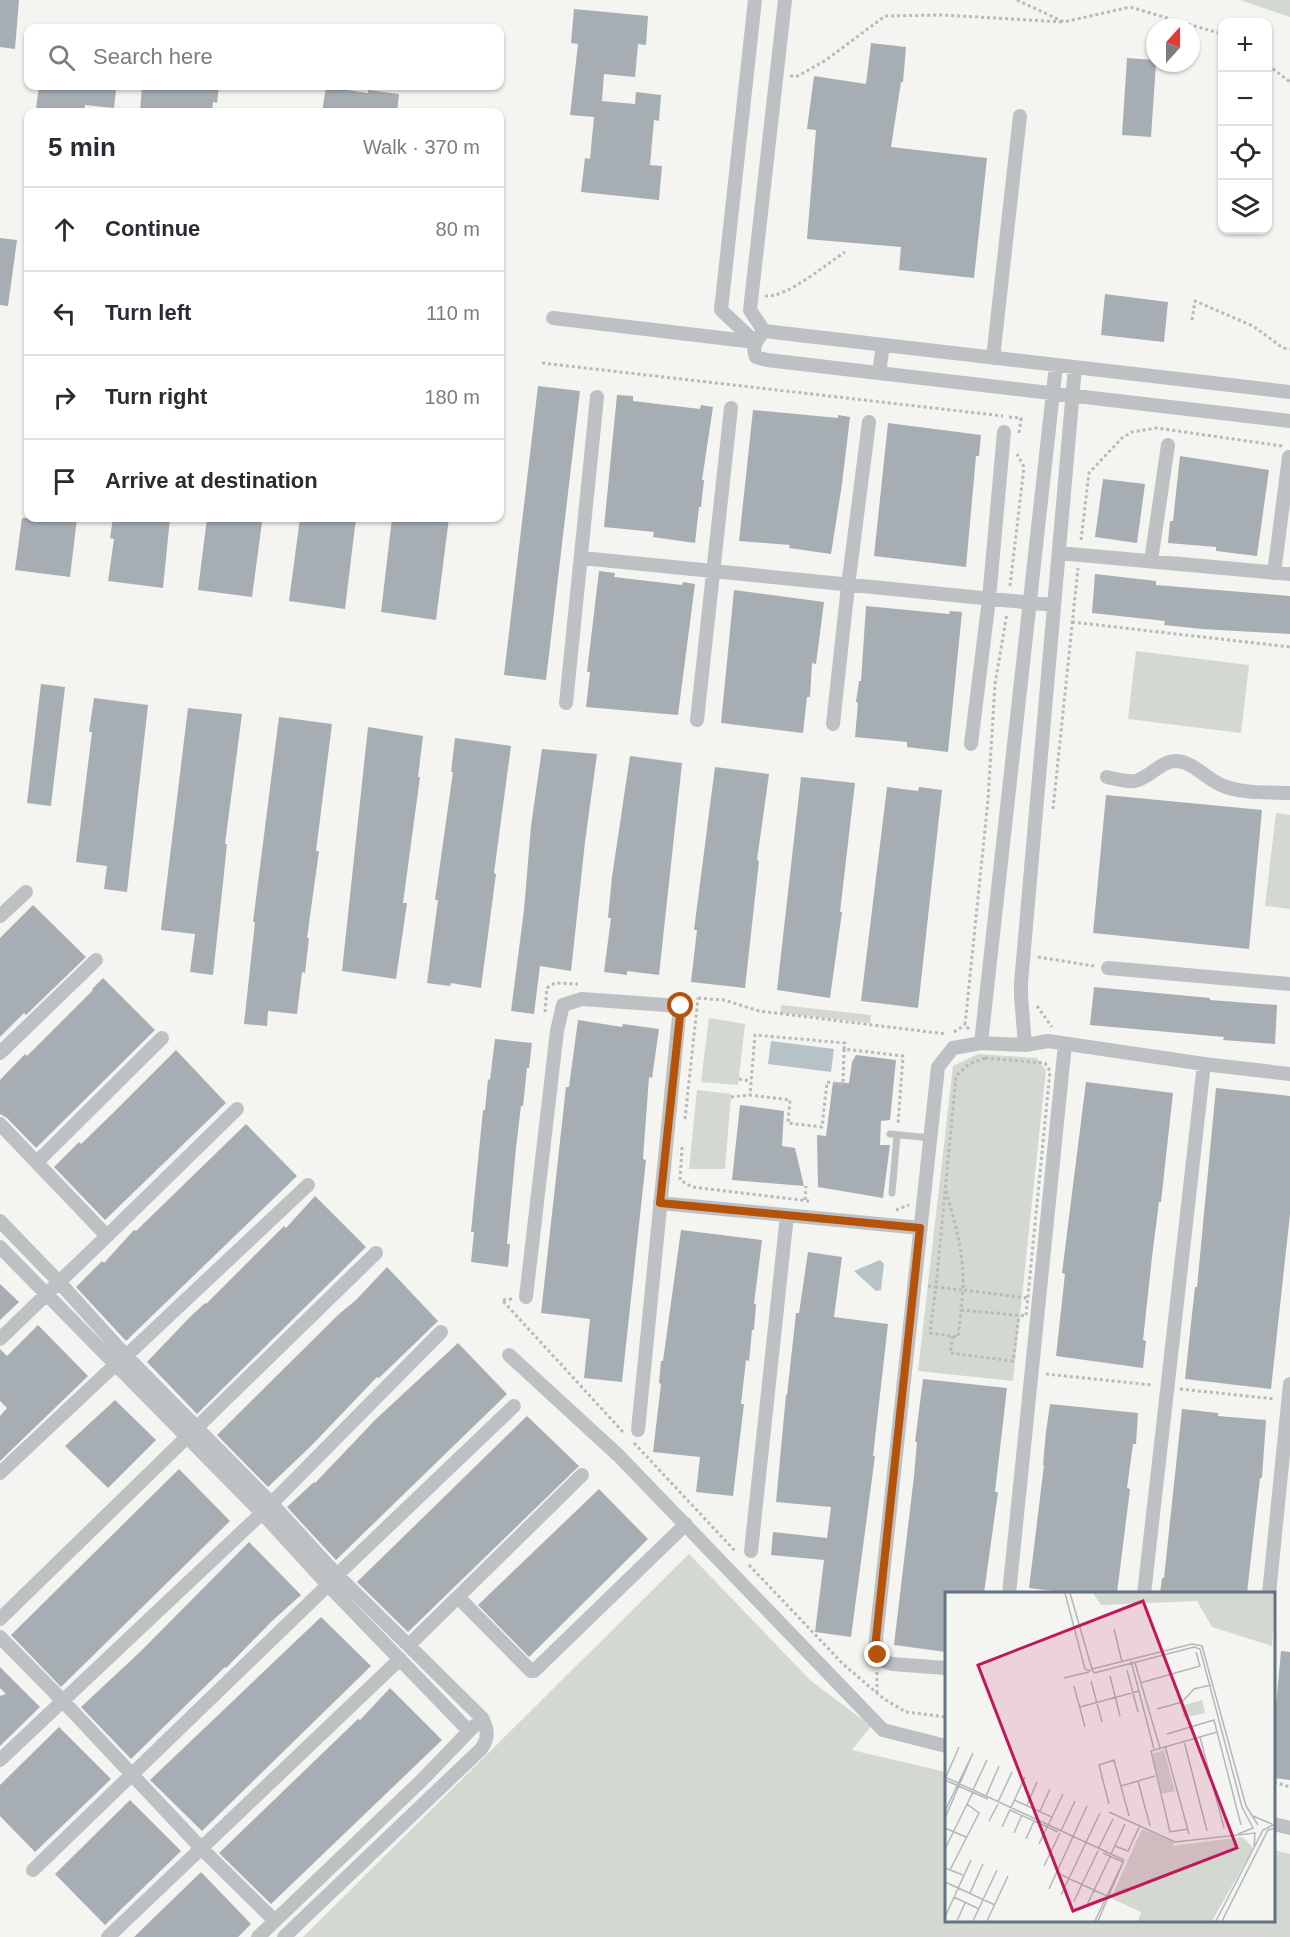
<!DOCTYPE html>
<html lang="en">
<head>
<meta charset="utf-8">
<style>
	:root { --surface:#fff; --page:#f7f7f7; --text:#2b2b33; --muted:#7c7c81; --line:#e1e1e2 }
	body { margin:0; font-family:Helvetica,sans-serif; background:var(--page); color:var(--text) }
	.controls { position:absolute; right:18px; top:18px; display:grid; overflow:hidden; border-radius:12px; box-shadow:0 2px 4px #0004 }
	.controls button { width:54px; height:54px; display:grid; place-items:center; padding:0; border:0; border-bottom:2px solid var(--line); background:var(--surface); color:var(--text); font:30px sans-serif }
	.compass { position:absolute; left:1146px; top:18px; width:54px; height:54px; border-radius:50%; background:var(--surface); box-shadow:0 2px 4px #0004; rotate:21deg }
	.stop { position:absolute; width:18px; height:18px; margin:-14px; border:4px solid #b45309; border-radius:50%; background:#fff }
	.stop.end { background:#b45309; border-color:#fff; box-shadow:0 2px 6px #0008 }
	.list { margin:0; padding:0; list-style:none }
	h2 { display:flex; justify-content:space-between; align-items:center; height:78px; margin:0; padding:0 24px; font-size:26px }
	h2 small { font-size:20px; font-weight:400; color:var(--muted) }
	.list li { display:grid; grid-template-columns:39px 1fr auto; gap:18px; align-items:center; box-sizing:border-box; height:84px; padding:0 24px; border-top:2px solid var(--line) }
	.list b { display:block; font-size:22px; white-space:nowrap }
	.list em { font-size:20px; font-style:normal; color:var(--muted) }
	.icon { flex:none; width:33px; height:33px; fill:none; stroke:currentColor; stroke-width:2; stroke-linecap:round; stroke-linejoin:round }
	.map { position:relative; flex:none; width:1290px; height:1937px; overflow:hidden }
	.search { position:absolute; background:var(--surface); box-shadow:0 2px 4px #0004; left:24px; top:24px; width:480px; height:66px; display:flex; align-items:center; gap:15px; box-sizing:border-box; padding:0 21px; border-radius:12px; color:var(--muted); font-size:22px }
	.panel { position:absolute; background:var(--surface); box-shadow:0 2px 4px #0004; left:24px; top:108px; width:480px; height:414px; border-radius:12px }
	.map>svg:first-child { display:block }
	.green { fill:#d3d9d0 }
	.water { fill:#b7c2c7 }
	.building { fill:#a7aeb3 }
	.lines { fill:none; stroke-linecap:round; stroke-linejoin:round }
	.path { stroke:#b7babc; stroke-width:3; stroke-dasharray:3 3; stroke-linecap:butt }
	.service { stroke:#bdc1c4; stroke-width:7 }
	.minor { stroke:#bdc1c4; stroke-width:14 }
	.route { stroke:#b45309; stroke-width:8 }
	.inset-road { fill:none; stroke:#b1b8bd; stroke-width:1.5 }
	.view { fill:#c2185b; fill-opacity:0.15; stroke:#c2185b; stroke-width:3 }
	.inset-edge { fill:none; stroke:#647381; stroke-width:3 }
</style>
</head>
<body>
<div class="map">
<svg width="1290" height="1937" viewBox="0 0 1290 1937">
	<rect width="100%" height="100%" fill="#f4f4f0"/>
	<path class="green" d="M1240,0H1290V17Z
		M1136,651L1249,665L1241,733L1128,719Z
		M1276,813L1290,815V909L1265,906Z
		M781,1005L871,1015L870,1023L780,1013Z
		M709,1018L745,1024L738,1085L701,1082Z
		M978,1054L1037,1058L1046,1070L1013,1381L918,1371L953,1066Z
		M697,1090L731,1094L725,1169H689Z
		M689,1554L810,1680L871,1726L852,1750L946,1772V1920H1274V1850L1290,1854V1937H303Z"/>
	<path class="water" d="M771,1041L834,1049L831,1072L768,1064Z
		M880,1260L884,1264L881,1290L876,1291L854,1271Z"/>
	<path class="building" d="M0,0H19L15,49L0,47Z
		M574,9L648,16L646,45L638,44L635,77L604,74L602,101L635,104L636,92L661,95L659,121L654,120L650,165L662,166L659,200L581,192L585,158L590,159L594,117L570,115L578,44L571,43Z
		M871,43L906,47L903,82H901L891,147L987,158L974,278L899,270L901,247L807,239L816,130L807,129L814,76L866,84Z
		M1127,58L1155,60L1156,63L1151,137L1122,135Z
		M39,86H113V89L116,90L114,108L85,105L84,112L36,109Z
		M142,86H219L217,103L213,102L212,112H140Z
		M326,87L368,93V90L399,94L397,112H322Z
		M0,238L17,240L8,306L0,305Z
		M1105,294L1168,302L1164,342L1101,335Z
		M538,386L580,391L546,680L504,675Z
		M617,395L633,396V401L700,409L701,405L713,407L702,480H704L701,507H699L695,543L653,537L654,532L604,527Z
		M753,410L838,418V415L850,417L842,484L831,554L789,548L790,545L739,541Z
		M888,423L981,435L979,456H976L966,567L874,556Z
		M1180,456L1269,470L1257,556L1216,551V547L1168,543L1170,521H1173Z
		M1103,479L1145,484L1137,543L1095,537Z
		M22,518H77L70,577L15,570Z
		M113,518H170L163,588L108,581L114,539L110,538Z
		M207,518H231L262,522L252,597L198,590Z
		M300,518H356L345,609L289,601Z
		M392,518H449L436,620L381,612Z
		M599,571L615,573L614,577L682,585L683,582L695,584L678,715L586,707L590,672H587Z
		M1095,574L1156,581V585L1290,596V634L1202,629L1164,625L1165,621L1092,613Z
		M734,590L824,602L816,664L812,663L810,697H807L803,733L721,723Z
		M866,606L949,614L950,611L962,612L948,752L907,747V742L855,737L858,703L856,702L859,681H861Z
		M41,684L65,687L51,806L27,803Z
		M94,698L148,705L127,892L104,889L107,866L76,862L92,732H89Z
		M188,708L242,714L225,844H227L223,883L213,975L190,972L195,934L161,930Z
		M279,717L332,724L316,851H319L307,938H309L305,973L302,972L297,1014L268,1011L267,1026L244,1024L255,922H253Z
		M368,727L423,736L418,777H420L403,903H407L396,979L342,971Z
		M455,738L511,746L494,873L496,874L481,988L451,983L450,986L427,983L438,900H435L453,772H451Z
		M542,749L597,754L585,842L571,971L540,966L534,1014L511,1011L524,910L531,826Z
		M630,756L682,763L659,975L627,971V975L604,972L611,918H608L612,877Z
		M715,767L769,774L757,860L759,861L745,988L691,982L697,930H694Z
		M801,777L855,783L840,912H842L830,998L777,990Z
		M887,787L918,791L919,787L942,790L918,1008L861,1001Z
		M1106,795L1262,810L1249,949L1093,933Z
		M33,905L86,957L26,1015L24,1013L0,1037V938Z
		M103,978L155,1030L36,1148L7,1118L0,1114V1080L25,1054L27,1056L93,990L92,989Z
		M1094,987L1210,998V1000L1277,1005L1275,1044L1223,1040L1224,1037L1090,1025Z
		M578,1020L622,1027L623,1024L659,1029L652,1078L649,1077L643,1159L646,1160L622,1382L584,1378L590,1319L541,1313L566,1087H569Z
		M495,1039L532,1043L529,1068H527L523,1106H521L516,1148L507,1244H510L508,1267L471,1262L474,1232H471L483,1110H485L488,1079L490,1080Z
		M176,1050L226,1103L105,1220L54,1167L79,1142L81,1144L112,1114Z
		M856,1055L896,1060L890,1120L881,1121L880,1145H890L883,1198L818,1187L817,1135L826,1136L833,1082L849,1083L852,1062Z
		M1086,1082L1173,1093L1161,1202H1159L1152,1257L1143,1340L1146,1341L1143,1368L1056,1356L1065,1274L1062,1273Z
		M1216,1088L1290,1096V1214L1271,1389L1185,1379L1195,1287H1197Z
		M740,1105L784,1111L782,1146L795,1148L804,1186L732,1180Z
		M246,1124L297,1176L126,1341L76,1287L102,1261L104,1263L134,1230L136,1231Z
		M315,1196L366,1247L197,1414L147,1362L189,1318L205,1303L206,1304L284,1226L286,1228Z
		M681,1230L762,1240L754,1304H756L754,1330H752L749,1361L746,1360L741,1404H744L733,1496L696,1492L700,1457L653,1452L661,1384L659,1383L661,1361H663Z
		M808,1252L842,1257L834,1317L888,1324L873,1456H875L851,1637L815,1632L824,1560L771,1555L773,1532L827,1538L831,1507L776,1502L786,1395H787L796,1313H799Z
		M387,1267L438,1321L379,1378L377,1377L311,1446L268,1487L217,1435L339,1314L356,1300Z
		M0,1284L19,1302L0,1320Z
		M38,1325L88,1376L0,1461V1416L7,1408L0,1401V1349L7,1356Z
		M458,1343L507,1394L336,1560L287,1507L314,1482L315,1483L376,1419Z
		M923,1379L1007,1388L995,1492H998L984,1593H946V1652L894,1645L914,1476L917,1442H915Z
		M115,1400L156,1440L108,1488L65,1446Z
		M1050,1404L1138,1413L1136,1444H1133L1127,1488L1130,1489L1117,1593H1070L1029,1588L1044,1465H1043L1046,1432Z
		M1182,1409L1218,1413V1416L1266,1420L1262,1478H1260L1247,1593H1160L1162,1578H1164Z
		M527,1416L579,1466L408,1632L357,1582Z
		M179,1469L230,1521L61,1687L11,1635Z
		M599,1489L648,1539L529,1657L478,1605Z
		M249,1542L301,1595L272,1621L226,1668L225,1667L131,1759L81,1707L140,1652Z
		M321,1617L371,1666L202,1831L150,1780Z
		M1281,1651L1290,1652V1780L1274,1778V1727Z
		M0,1667L40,1707L0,1746V1696L6,1694L0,1688Z
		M390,1688L442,1740L271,1904L219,1853L358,1719L360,1720Z
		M59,1727L111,1779L35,1852L0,1816V1785Z
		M130,1800L181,1851L105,1925L55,1874Z
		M201,1872L251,1924L238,1937H134Z"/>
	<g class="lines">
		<path class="path" d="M1017,0L1064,22L1130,7L1222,34
			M1268,65L1290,82
			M790,76H798L826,60L885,16L942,15L1064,22
			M765,296C787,298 826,264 845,252
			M1192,320L1195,301L1253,326L1283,348L1290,349
			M542,363L1003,416
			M1009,417L1021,418L1019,433
			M1081,540L1089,473L1122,438L1132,432L1157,428L1282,446
			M1010,586L1024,467L1017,454
			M1072,622L1290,647
			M1053,809L1078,568
			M1038,957L1094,966
			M698,998L724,1000L759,1011L946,1034
			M1037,1006L1052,1027
			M545,1012L547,988L555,983L578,984
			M969,1029L965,1025L988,800L995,684L1007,613
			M954,1032L965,1025
			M844,1049L843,1084L827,1082L822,1127L788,1123L790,1100L750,1095L755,1035L845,1043L844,1049L903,1056L898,1124
			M985,1058L1045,1063L1050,1071L1026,1316L961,1310L963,1290L936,1287L956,1076L969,1064Z
			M739,1079L751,1081
			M731,1097L750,1095
			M685,1119L698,998
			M682,1147L680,1180L692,1187L809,1201
			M946,1191C956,1227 964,1252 963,1290L1027,1298
			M805,1200L806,1186
			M896,1210L909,1205
			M928,1286L936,1287L930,1333L958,1337L961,1310
			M512,1299L502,1300L623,1432
			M953,1336L950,1353L1013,1361L1019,1316
			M1046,1374L1152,1385
			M1180,1389L1275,1399
			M634,1443L736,1552
			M749,1565L843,1664L884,1699L906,1712L946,1717
			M877,1672V1693
			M1274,1782L1290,1787"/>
		<path class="service" d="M890,1134L931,1138
			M892,1193L897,1135"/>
		<path class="minor" d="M755,0L721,310L755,342
			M553,318L755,342
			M764,331L750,310L785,0
			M993,358L1020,116
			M879,373L883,345
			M1290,392L764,331C757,340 751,346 756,357L767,360L1290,421
			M1059,553L1290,574
			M582,558L1054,605
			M1151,561L1168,445
			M1274,573L1289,457
			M566,703L597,397
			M697,720L731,408
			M833,724L848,586L869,422
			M971,744L989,599L1004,432
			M1107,777C1116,779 1125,782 1135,781C1150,778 1160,761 1176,761C1194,762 1206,779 1221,785C1242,794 1268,792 1290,793
			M0,916L26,892
			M1108,968L1290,984
			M981,1043L1056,365
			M1025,1045L1021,996V983L1075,367
			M0,1053L96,960
			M0,1124L107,1236L0,1339
			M37,1162L162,1038
			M660,1203L920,1228
			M0,1221L59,1282L126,1356L271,1503L337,1575L482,1718C488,1730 489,1738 481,1749L284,1937
			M107,1236L237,1109
			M0,1247L262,1513L328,1585L469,1731
			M526,1297L557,1031L563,1005L582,999L680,1006L638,1430
			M509,1355L619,1456L883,1730L946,1746
			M126,1356L308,1185
			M0,1473L115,1365
			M751,1551L787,1215
			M337,1575L514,1406
			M1009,1594L1065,1044
			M1144,1594L1204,1064
			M1269,1594L1290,1384
			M458,1597L531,1671H534L686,1524
			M0,1619L376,1253
			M0,1637L62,1700L201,1848L275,1921
			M409,1645L582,1475
			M946,1668L892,1664L881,1660L875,1648L938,1067L953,1048L981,1043L1025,1045L1048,1041L1204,1064L1290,1074
			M0,1760L262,1513L441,1332
			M1274,1824L1290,1828
			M33,1870L328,1585
			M108,1937L400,1659
			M258,1937L422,1780L474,1726"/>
	</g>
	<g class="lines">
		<path class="route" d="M681,1006L660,1203L920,1228L875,1648L878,1655"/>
	</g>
	<g transform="translate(945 1592)">
		<rect width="330" height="330" fill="#f4f4f0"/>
		<path d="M148,1H330L327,54L267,35L252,9L156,13ZM257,108L260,121L239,126L236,114ZM219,158L230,199L217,202L207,162ZM197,237L229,250L228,254L297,245L302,249L308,257L267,329H193L196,320L166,306Z" fill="#d3d9d0"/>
		<path class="inset-road" d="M120,1L140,77L146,79M125,1L147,77M169,37L177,70M186,69L209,157M190,71L215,156M182,78L193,120M149,81L249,55L255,57L297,215L308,236L293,242M149,81L147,77L247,52L257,54L301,214L313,233M165,84L175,124M119,86L144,80M146,89L157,130M195,91L255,74L251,60M129,94L140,135M135,115L194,99M212,117L237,110L249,97L266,93M222,142L269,128L296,233M255,145L279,236M239,149L262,239M220,154L244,242M0,185L179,268M1,185L14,155M0,188L43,207M193,189L205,234M176,194L210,184M28,198L42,168M41,204L54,174M69,208L107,225L94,252M53,210L67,180M164,212L154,173L169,168L184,224M82,213L92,190M65,218L113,240M0,219L28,161L0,226M95,219L105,197M164,220L230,250L310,241L309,256M308,224L327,232M107,225L118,202M44,229L53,212M57,235L80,185M0,236L21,245M243,237L225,240L206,159L272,140M116,239L130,209M69,241L77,223M81,247L89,229M170,254L183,259L195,233M0,257L28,200M153,257L168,227M158,261L178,270M166,262L180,232M99,274L115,241M0,276L18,283M5,278L34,221L22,212M112,281L162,304M0,290L50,313M104,297L142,214M25,301L38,272M116,303L155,221M9,305L34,317M129,309L153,259M141,315L165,265M0,325L26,268M12,329L20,311M28,329L52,278M42,329L63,284M150,329L178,270M153,329L179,268M271,329L318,238L330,232M277,329L323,238L330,236"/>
		<path class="view" d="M198,9L292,256L128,319L33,73Z"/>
		<rect width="330" height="330" class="inset-edge"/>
	</g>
</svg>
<div class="controls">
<button>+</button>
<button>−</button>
<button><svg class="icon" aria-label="locate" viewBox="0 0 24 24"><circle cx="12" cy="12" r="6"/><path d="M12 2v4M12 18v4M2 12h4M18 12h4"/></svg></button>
<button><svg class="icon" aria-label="layers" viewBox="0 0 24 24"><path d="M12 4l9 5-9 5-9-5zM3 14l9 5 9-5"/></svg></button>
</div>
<svg class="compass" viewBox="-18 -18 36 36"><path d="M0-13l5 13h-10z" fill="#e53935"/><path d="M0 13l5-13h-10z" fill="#7c7c81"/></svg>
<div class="stop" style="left:681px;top:1006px"></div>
<div class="stop end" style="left:878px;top:1655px"></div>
<div class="search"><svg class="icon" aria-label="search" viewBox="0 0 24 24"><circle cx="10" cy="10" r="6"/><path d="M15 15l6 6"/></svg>Search here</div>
<section class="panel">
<h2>5 min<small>Walk · 370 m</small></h2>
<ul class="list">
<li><svg class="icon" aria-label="ahead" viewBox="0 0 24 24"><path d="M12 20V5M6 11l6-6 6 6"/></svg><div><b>Continue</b></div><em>80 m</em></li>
<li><svg class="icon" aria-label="left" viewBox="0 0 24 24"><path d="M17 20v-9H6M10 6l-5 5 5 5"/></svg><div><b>Turn left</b></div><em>110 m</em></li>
<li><svg class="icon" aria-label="right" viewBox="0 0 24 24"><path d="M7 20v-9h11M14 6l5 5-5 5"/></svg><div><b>Turn right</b></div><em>180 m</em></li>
<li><svg class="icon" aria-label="arrive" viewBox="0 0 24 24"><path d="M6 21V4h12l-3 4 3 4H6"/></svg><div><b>Arrive at destination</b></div></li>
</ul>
</section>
</div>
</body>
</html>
